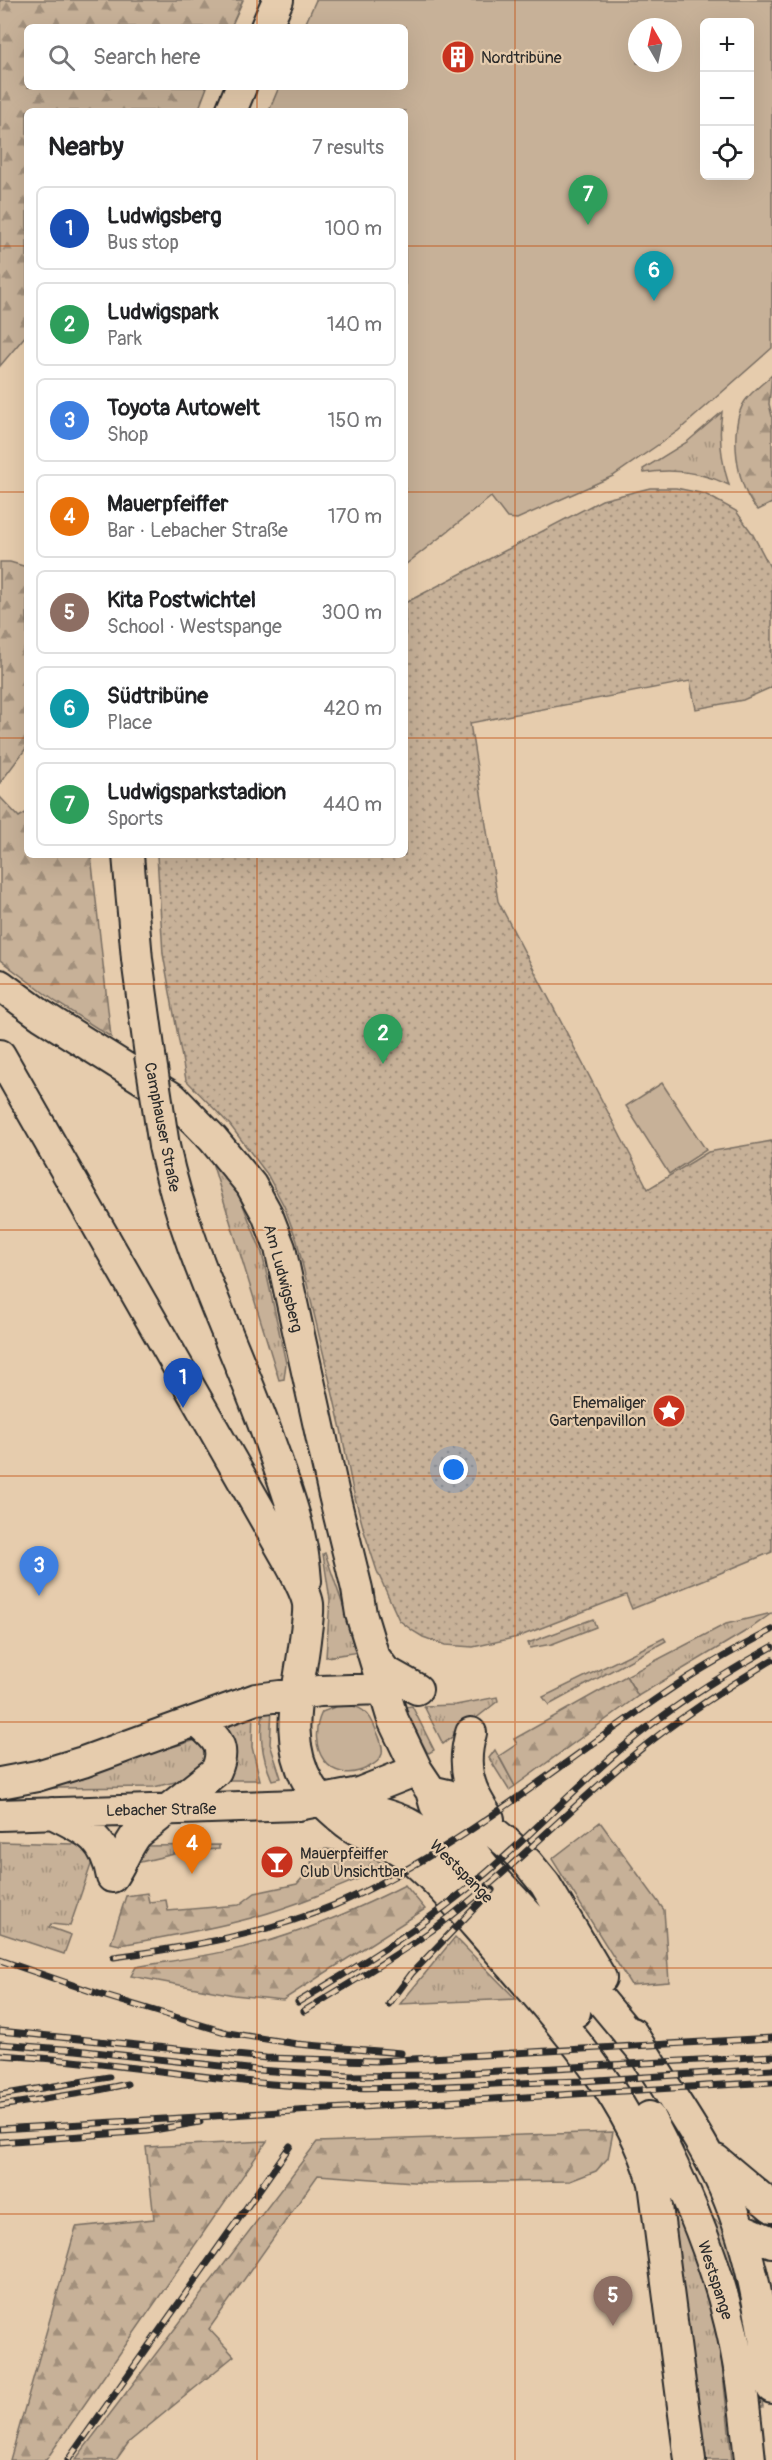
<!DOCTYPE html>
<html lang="en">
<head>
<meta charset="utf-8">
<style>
	:root { --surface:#fff; --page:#f2f2f2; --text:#202124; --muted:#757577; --line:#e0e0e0; --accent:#b45309 }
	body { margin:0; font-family:Pangolin,sans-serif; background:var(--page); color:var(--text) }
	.controls { position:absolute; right:18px; top:18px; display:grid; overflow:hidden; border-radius:9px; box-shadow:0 6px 24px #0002 }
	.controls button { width:54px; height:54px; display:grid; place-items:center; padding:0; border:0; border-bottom:2px solid var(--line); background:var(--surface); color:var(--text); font:30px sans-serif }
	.compass { position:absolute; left:628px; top:18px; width:54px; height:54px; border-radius:50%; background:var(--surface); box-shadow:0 6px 24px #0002; rotate:351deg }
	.you { position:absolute; left:454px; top:1470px; width:21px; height:21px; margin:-15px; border:4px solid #fff; border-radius:50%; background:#1a73e8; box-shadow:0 0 0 9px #1a73e833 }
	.badge { display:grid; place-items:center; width:39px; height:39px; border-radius:50%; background:var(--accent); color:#fff; font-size:20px; font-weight:700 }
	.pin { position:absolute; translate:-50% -50px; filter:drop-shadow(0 2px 3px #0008) }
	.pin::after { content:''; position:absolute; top:32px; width:21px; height:18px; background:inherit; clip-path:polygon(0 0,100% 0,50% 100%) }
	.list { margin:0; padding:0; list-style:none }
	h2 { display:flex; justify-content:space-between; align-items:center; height:78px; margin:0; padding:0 24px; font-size:26px }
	h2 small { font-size:20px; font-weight:400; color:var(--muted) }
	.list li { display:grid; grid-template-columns:39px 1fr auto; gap:18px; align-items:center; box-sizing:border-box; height:84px; margin:0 12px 12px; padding:0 12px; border:2px solid var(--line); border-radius:9px }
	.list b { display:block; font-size:22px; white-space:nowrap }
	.list p { margin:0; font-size:20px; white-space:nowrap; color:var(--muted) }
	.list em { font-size:20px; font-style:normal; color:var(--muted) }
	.icon { flex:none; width:33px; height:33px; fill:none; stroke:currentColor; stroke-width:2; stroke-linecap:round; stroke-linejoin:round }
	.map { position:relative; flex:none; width:772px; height:2460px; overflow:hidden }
	.search { position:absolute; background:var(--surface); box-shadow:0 6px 24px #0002; left:24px; top:24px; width:384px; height:66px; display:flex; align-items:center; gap:15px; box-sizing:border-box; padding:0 21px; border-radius:9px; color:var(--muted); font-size:22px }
	.panel { position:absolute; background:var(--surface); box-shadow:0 6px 24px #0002; left:24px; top:108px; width:384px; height:750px; border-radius:9px }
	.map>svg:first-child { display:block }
	.grass { fill:url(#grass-tufts); stroke:#796e62; stroke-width:1.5 }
	.forest { fill:url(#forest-firs); stroke:#796e62; stroke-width:1.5 }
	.park { fill:url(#park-dots); stroke:#796e62; stroke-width:1.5 }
	.garden { fill:#c7b198; stroke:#796e62; stroke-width:1.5; fill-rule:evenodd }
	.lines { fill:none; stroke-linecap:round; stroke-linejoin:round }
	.major-casing { stroke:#2b2b2b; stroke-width:34 }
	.major { stroke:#e6ccad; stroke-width:30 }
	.rail-casing { stroke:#2b2b2b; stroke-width:7 }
	.rail { stroke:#e6ccad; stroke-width:4.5; stroke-dasharray:14; stroke-linecap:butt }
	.major-bridge-casing { stroke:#2b2b2b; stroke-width:34; stroke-linecap:butt }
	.major-bridge { stroke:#e6ccad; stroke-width:30 }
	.grid { fill:none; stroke:#c25012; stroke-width:1.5; stroke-opacity:0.55 }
	.labels { text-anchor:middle; stroke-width:4.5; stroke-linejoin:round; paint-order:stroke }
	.poi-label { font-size:16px; fill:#2b2b2b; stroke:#e6ccad; text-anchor:start }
	.street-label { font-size:16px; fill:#2b2b2b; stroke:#e6ccad }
</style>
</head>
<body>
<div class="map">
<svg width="772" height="2460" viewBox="0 0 772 2460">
	<defs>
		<pattern id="grass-tufts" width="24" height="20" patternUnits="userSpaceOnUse" patternTransform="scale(1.5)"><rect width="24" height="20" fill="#c7b198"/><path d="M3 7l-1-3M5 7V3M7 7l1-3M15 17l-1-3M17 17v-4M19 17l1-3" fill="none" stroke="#a2907c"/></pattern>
		<pattern id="forest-firs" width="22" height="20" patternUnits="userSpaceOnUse" patternTransform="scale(1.5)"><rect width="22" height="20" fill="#c7b198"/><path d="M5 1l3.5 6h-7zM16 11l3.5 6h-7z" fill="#a2907c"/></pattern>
		<pattern id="park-dots" width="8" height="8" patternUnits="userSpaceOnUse" patternTransform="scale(1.5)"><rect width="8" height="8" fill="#c7b198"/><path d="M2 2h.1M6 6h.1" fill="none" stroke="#a2907c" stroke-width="1.8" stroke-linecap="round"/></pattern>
	</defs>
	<rect width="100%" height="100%" fill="#e6ccad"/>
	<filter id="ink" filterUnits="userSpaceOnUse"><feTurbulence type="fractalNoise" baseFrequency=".0167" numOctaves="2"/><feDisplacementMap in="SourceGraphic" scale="12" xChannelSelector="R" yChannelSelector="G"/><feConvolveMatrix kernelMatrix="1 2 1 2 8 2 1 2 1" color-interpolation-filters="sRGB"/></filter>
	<g filter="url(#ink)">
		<path class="grass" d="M722,412C718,438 721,460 729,485C702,472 674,468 644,473L643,469L687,442Z
			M211,1159L239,1195L262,1253L286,1363L284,1379L279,1380Z
			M325,1553L359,1652L326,1657L330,1600L323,1554Z
			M772,1613L751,1628L638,1696L626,1676L726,1624Z
			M593,1619L596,1627L552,1644L530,1648L528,1643Z
			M664,1638L666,1641L549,1705L543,1697Z
			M497,1697L498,1701L443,1744L424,1706L456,1705Z
			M264,1705L272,1709L270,1744L281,1778L272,1780C261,1755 259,1733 264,1705Z
			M412,1706L434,1750L429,1753L427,1752L404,1707Z
			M253,1708L252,1747L260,1780H226L216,1722Z
			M200,1739L211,1759L192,1778L154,1787L56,1788L0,1795Z
			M495,1750L515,1786L509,1790L489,1758Z
			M0,1842L74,1844L82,1846L93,1859L70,1926L51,1924L49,1927L71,1935L64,1954L0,1933Z
			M219,1845V1849L187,1851L136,1863L147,1846Z
			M455,1937L516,1999L400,2004Z
			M676,2196L712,2309L721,2355L732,2460H704L671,2197Z
			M711,2217L726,2229L748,2315L763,2407L757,2408L708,2219Z"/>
		<path class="forest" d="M0,0H243L231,27H27V87H207L198,111H27V334L0,366Z
			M772,375L769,404L772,416V503L758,510C736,491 728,425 745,401C752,391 764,383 772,375Z
			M0,562H10L27,567V747L0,783Z
			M0,797L19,817L27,812V855H91L111,1037L56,1002L0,960Z
			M626,1676L638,1696L515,1786L499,1756L517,1744L514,1739Z
			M600,1822L664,1910L669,1982L631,1985L552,1859Z
			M327,1849L367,1856L389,1866C344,1885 298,1905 251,1918C208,1930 164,1937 120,1945L111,1943L126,1896L147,1893L149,1902L166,1900L168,1911L239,1905L255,1893L297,1884L310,1869L314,1850Z
			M405,1885L425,1909L283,2000L234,1995L131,1976L136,1967C182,1959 228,1953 272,1940C318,1926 362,1907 405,1885Z
			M613,2132L608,2158L596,2171L570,2181L427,2183L318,2175L209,2329L234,2356L129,2442L116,2460H75L317,2142Z
			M267,2141L46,2460H10L76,2227L154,2219L146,2147Z"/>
		<path class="park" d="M650,488H676L705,494L736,511L752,533L772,571V687L743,700L696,709L690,681L470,723L498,901L648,1189L708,1152L772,1141V1552L632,1609L626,1595L518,1637L473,1647L445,1645L423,1637L413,1631L399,1620L377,1571L364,1531L352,1486L341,1429L297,1241L284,1206L267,1174L230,1125L186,1080L163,954L157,855H405V603L602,500Z"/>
		<path class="garden" d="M316,0H772V348L678,431L613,476L517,519L507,518L491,497L405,565V111H269L279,87H405V27H304ZM704,22H750V176H704ZM637,27H673V63H637Z
			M662,1083L706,1150L669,1174L626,1106Z
			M340,1705C355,1705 366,1708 373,1723C377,1732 384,1745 382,1754C380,1761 374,1764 369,1767C329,1788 305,1747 322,1712Z"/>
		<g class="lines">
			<g class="major-casing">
				<path id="major" d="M266,27L278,0
					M231,111L241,87
					M128,855L137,959L150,1055
					M0,985L41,1015L173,1098L213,1139L251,1185L267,1214L280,1248L334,1495L357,1589L361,1614L393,1720L417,1770L431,1791L435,1805L490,1874L543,1931L642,2050
					M0,1055L290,1563C296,1575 306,1591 308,1604C309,1616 306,1629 305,1640C299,1692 282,1738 310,1786C316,1797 345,1823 356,1829C376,1839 395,1844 412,1859C443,1885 469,1918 496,1948C554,2015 630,2096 654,2183L690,2460
					M164,1146C186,1252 237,1347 272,1448C288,1493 303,1533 306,1581
					M374,1656L385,1671L417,1689
					M471,1733C461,1767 469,1791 489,1819
					M0,1783L37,1776L83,1762L256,1699L320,1691L382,1689
					M431,1791L448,1795L507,1843L527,1862L545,1884L601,1978
					M331,1802C355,1808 384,1812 407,1823C470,1855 533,1954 575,2012
					M52,1813C86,1830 105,1837 112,1877
					M0,1815L298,1805L359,1793L417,1770
					M112,1877C122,1863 126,1848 137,1834L216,1771C227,1746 216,1738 198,1722
					M632,2033C660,2081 695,2127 719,2177C751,2244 761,2316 772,2388
					M649,2117C681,2179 713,2252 729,2320C741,2366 745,2413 750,2460
					M716,2160L772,2207
					M739,2228L772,2242"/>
			</g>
			<use href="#major" class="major"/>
			<g class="rail-casing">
				<path id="rail" d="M114,1957C189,1947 265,1934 335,1905C465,1849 571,1753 689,1677C716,1660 744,1645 772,1630
					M0,1960L102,1995L228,2033L297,2044L401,2053
					M298,2002C364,1963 427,1924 485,1874C532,1834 575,1788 622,1748C668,1709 720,1676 772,1647
					M389,2004L412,1973L492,1890
					M304,2011C349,1984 395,1957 438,1926C506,1875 565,1813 630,1758C674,1721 723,1690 772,1660
					M0,2031L266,2058L378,2061L772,2038
					M0,2044L76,2050L257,2070L350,2076L427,2075L772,2056
					M0,2055C91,2060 180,2075 271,2084C375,2093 479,2083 583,2081
					M582,2081L772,2069
					M0,2095L109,2077
					M0,2106L94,2091L127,2084
					M0,2129L772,2082
					M0,2142L148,2131L200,2122
					M68,2460L290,2146"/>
			</g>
			<use href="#rail" class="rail"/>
			<g class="major-bridge-casing">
				<path id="major-bridge" d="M150,1055L164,1146"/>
			</g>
			<use href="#major-bridge" class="major-bridge"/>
		</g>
	</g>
	<path class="grid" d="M257,0V27M515,0V2460M257,87V111M0,246H27M405,246H772M0,492H27M405,492H772M0,738H27M405,738H772M257,855V2460M0,984H772M0,1230H772M0,1476H772M0,1722H772M0,1968H772M0,2214H772"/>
	<defs>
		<g id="building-disc" transform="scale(1.725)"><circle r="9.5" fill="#c8321e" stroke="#e6ccad"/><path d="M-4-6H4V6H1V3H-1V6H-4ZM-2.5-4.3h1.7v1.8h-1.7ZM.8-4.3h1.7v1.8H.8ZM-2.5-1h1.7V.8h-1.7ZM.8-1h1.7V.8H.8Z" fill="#fff"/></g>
		<g id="sight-disc" transform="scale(1.725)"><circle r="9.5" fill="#c8321e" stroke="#e6ccad"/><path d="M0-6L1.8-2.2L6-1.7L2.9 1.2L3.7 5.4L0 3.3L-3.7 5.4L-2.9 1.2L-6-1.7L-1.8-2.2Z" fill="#fff"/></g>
		<g id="bar-disc" transform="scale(1.725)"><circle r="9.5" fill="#c8321e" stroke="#e6ccad"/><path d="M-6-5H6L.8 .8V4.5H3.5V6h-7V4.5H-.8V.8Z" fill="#fff"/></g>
	</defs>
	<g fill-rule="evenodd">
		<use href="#building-disc" x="458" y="57"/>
		<use href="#sight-disc" x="669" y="1411"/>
		<use href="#bar-disc" x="277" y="1862"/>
	</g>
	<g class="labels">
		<g class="poi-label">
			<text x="481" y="63">Nordtribüne</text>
			<text x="646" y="1408" text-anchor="end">Ehemaliger<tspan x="646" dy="18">Gartenpavillon</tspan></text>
			<text x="300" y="1859">Mauerpfeiffer<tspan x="300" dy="18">Club Unsichtbar</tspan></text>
		</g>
		<g class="street-label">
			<text transform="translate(163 1127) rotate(79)" y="6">Camphauser Straße</text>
			<text transform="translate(284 1278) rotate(75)" y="6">Am Ludwigsberg</text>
			<text transform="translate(161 1809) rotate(-1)" y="6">Lebacher Straße</text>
			<text transform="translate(462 1871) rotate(45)" y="6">Westspange</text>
			<text transform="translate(716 2280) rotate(72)" y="6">Westspange</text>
		</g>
	</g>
</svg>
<div class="controls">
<button>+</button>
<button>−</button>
<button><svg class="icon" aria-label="locate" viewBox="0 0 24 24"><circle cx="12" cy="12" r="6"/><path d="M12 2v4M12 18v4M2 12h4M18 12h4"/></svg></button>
</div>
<svg class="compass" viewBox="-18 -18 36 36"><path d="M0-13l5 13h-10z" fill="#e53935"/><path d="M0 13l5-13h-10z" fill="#757577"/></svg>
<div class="you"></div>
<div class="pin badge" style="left:183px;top:1408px;background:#1a4fb4">1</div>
<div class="pin badge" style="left:383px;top:1064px;background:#2e9e5b">2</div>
<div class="pin badge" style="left:39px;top:1596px;background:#3f7fe0">3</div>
<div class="pin badge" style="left:192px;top:1874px;background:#e8710a">4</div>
<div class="pin badge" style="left:613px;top:2326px;background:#8d6e63">5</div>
<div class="pin badge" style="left:654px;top:301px;background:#0f9aa8">6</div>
<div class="pin badge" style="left:588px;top:225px;background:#2e9e5b">7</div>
<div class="search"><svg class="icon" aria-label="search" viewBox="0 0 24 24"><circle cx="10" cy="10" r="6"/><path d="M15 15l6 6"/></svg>Search here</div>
<section class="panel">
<h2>Nearby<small>7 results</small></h2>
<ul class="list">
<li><span class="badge" style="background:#1a4fb4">1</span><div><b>Ludwigsberg</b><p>Bus stop</p></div><em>100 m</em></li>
<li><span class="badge" style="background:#2e9e5b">2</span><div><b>Ludwigspark</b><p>Park</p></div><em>140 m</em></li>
<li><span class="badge" style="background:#3f7fe0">3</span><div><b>Toyota Autowelt</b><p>Shop</p></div><em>150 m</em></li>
<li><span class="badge" style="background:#e8710a">4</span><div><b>Mauerpfeiffer</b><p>Bar · Lebacher Straße</p></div><em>170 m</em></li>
<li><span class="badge" style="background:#8d6e63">5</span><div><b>Kita Postwichtel</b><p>School · Westspange</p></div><em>300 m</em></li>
<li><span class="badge" style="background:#0f9aa8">6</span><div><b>Südtribüne</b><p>Place</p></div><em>420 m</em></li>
<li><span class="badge" style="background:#2e9e5b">7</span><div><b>Ludwigsparkstadion</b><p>Sports</p></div><em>440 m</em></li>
</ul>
</section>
</div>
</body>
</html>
